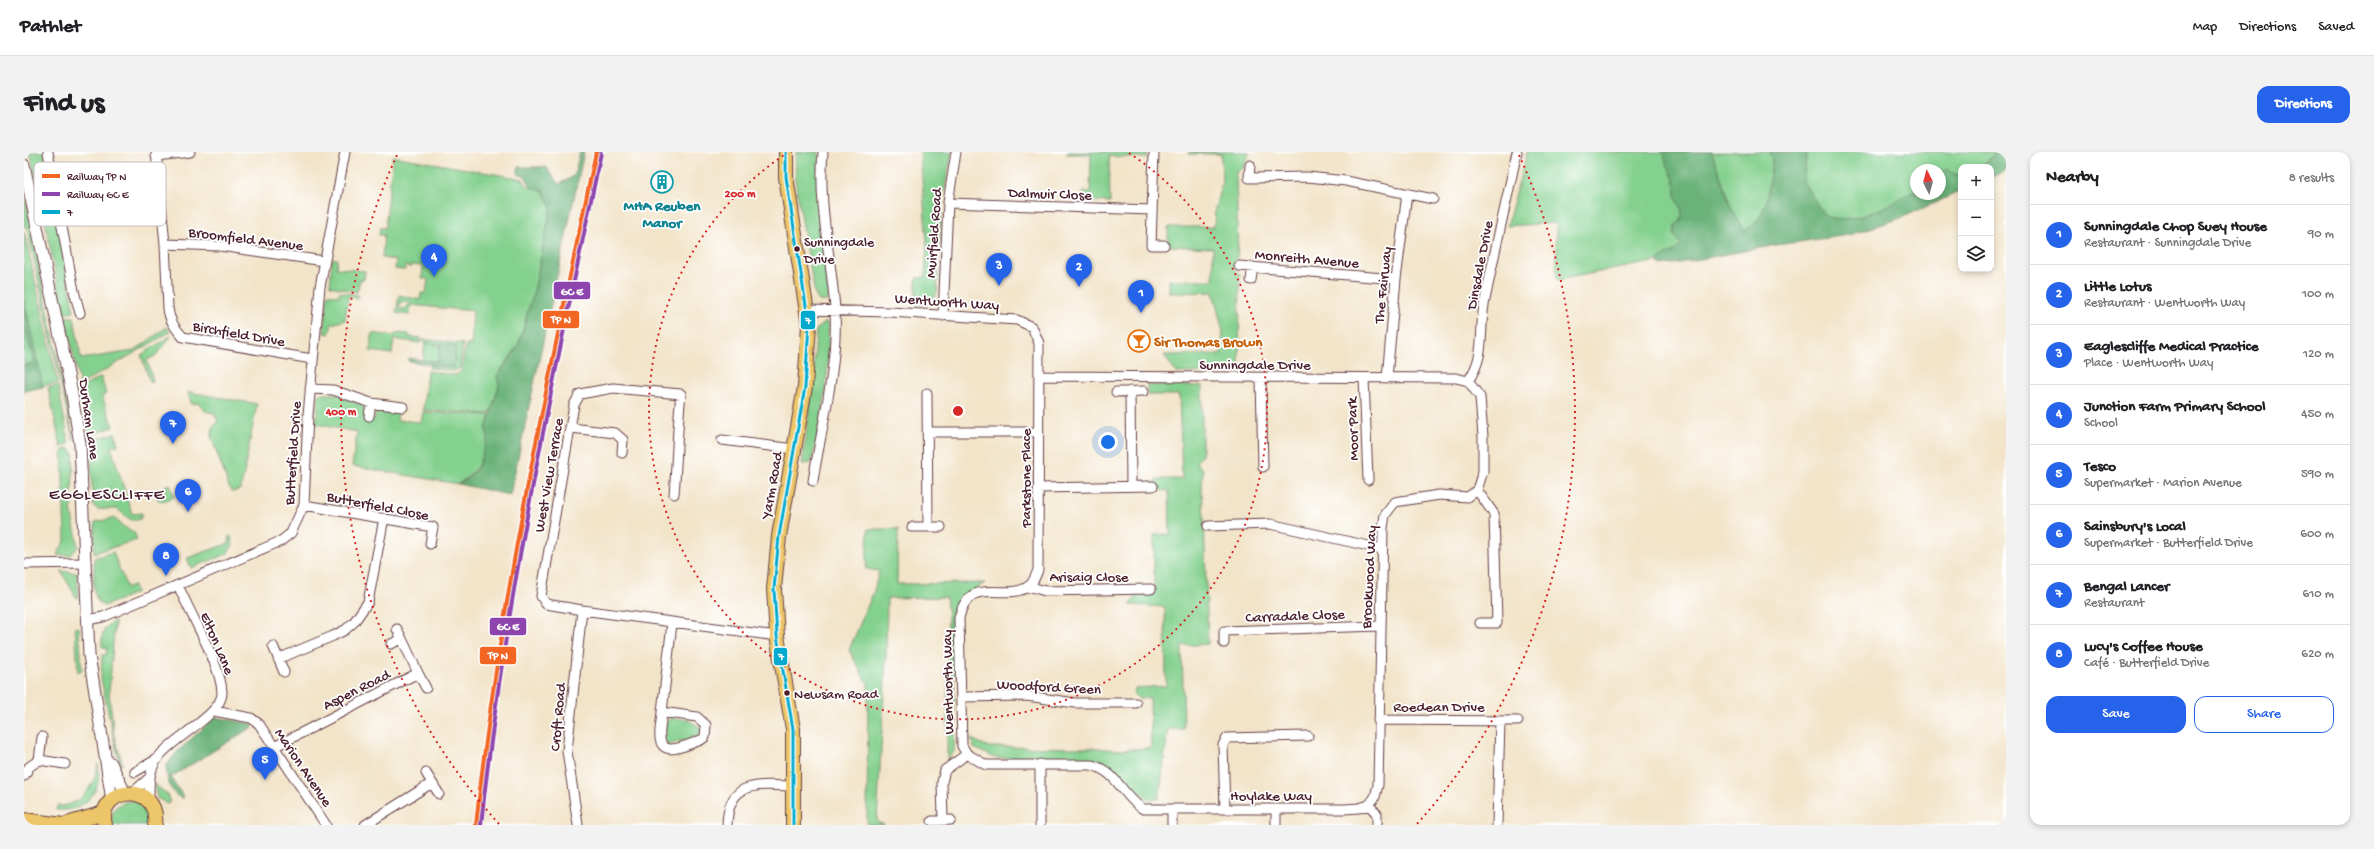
<!DOCTYPE html>
<html lang="en">
<head>
<meta charset="utf-8">
<style>
	:root { --surface:#fff; --page:#f2f2f2; --text:#202124; --muted:#757577; --line:#e0e0e0; --accent:#2563eb }
	body { margin:0; font-family:"Gochi Hand",sans-serif; background:var(--page); color:var(--text) }
	.controls { position:absolute; right:12px; top:12px; display:grid; overflow:hidden; border-radius:8px; box-shadow:0 2px 6px #0003 }
	.controls button { width:36px; height:36px; display:grid; place-items:center; padding:0; border:0; border-bottom:1px solid var(--line); background:var(--surface); color:var(--text); font:20px sans-serif }
	.compass { position:absolute; left:1886px; top:12px; width:36px; height:36px; border-radius:50%; background:var(--surface); box-shadow:0 2px 6px #0003; rotate:354deg }
	.you { position:absolute; left:1084px; top:290px; width:14px; height:14px; margin:-10px; border:3px solid #fff; border-radius:50%; background:#1a73e8; box-shadow:0 0 0 6px #1a73e833 }
	.badge { display:grid; place-items:center; width:26px; height:26px; border-radius:50%; background:var(--accent); color:#fff; font-size:13px; font-weight:700 }
	.pin { position:absolute; translate:-50% -33px; filter:drop-shadow(0 1px 2px #0008) }
	.pin::after { content:''; position:absolute; top:21px; width:14px; height:12px; background:inherit; clip-path:polygon(0 0,100% 0,50% 100%) }
	.list { margin:0; padding:0; list-style:none }
	h2 { display:flex; justify-content:space-between; align-items:center; height:52px; margin:0; padding:0 16px; font-size:17px }
	h2 small { font-size:13px; font-weight:400; color:var(--muted) }
	.list li { display:grid; grid-template-columns:26px 1fr auto; gap:12px; align-items:center; box-sizing:border-box; height:60px; padding:0 16px; border-top:1px solid var(--line) }
	.list b { display:block; font-size:15px; white-space:nowrap }
	.list p { margin:0; font-size:13px; white-space:nowrap; color:var(--muted) }
	.list em { font-size:13px; font-style:normal; color:var(--muted) }
	.actions { display:flex; gap:8px; padding:12px 16px }
	.actions a { flex:1; padding:9px 0; border:1px solid var(--accent); border-radius:12px; text-align:center; font-size:14px; color:var(--accent) }
	.actions .main { background:var(--accent); color:#fff }
	.icon { flex:none; width:22px; height:22px; fill:none; stroke:currentColor; stroke-width:2; stroke-linecap:round; stroke-linejoin:round }
	.map { position:relative; flex:none; width:1982px; height:673px; overflow:hidden; border-radius:12px }
	header { display:flex; align-items:center; gap:24px; box-sizing:border-box; height:56px; padding:0 20px; background:var(--surface); border-bottom:1px solid var(--line) }
	header strong { font-size:19px }
	nav { display:flex; gap:22px; margin-inline-start:auto; font-size:14px }
	.intro { display:flex; align-items:center; justify-content:space-between; box-sizing:border-box; height:96px; padding:0 24px }
	h1 { margin:0; font-size:28px }
	.button { padding:10px 18px; border-radius:12px; background:var(--accent); color:#fff; font-size:14px; font-weight:700 }
	main { display:flex; gap:24px; padding:0 24px }
	aside { flex:1; background:var(--surface); border-radius:12px; box-shadow:0 2px 6px #0003 }
	.map>svg:first-child { display:block }
	.green { fill:#84d08e; stroke:#67785c; fill-rule:evenodd }
	.forest { fill:#6bb279; stroke:#5a6852 }
	.lines { fill:none; stroke-linecap:round; stroke-linejoin:round }
	.minor-casing { stroke:#633d43; stroke-width:11 }
	.tertiary-casing { stroke:#633d43; stroke-width:13 }
	.primary-casing { stroke:#633d43; stroke-width:16 }
	.minor { stroke:#fff; stroke-width:9 }
	.tertiary { stroke:#fff; stroke-width:11 }
	.primary { stroke:#ecc669; stroke-width:14 }
	.bus-1-casing { stroke:#fff; stroke-width:6 }
	.bus-1 { stroke:#00a9ce; stroke-width:3 }
	.rail-1-casing { stroke:#fff; stroke-width:7 }
	.rail-2-casing { stroke:#fff; stroke-width:7 }
	.rail-1 { stroke:#f26522; stroke-width:4 }
	.rail-2 { stroke:#8e44ad; stroke-width:4 }
	.ring { fill:none; stroke:#d62828; stroke-width:2; stroke-dasharray:2 4 }
	.bus-dot { fill:#4a1f2b; stroke:#fff; stroke-width:1.5 }
	.labels { text-anchor:middle; stroke-width:3.5; stroke-linejoin:round; paint-order:stroke }
	.bus-label { font-size:14px; fill:#4a1f2b; stroke:#fff; text-anchor:start }
	.street-label { font-size:15px; fill:#4a1f2b; stroke:#fff }
	.culture-label { font-size:15px; font-weight:bold; fill:#0d838f; stroke:#fff }
	.food-label { font-size:15px; font-weight:bold; fill:#c56008; stroke:#fff; text-anchor:start }
	.quarter-label { font-size:17px; letter-spacing:1px; fill:#4a1f2b; stroke:#fff }
	.key { fill:#fff; stroke:#c9bcbf; stroke-width:1 }
	.key-label { font-size:11px; fill:#4a1f2b }
	.centre { fill:#d62828; stroke:#fff; stroke-width:2 }
	.ring-label { font-size:12px; text-anchor:middle; font-weight:bold; fill:#d62828; stroke:#fff; stroke-width:3.5; stroke-linejoin:round; paint-order:stroke }
	.line-badge { stroke:#fff; stroke-width:1.5 }
	.badge-label { font-size:11px; text-anchor:middle; font-weight:bold; fill:#fff }
</style>
</head>
<body>
<header>
<strong>Pathlet</strong>
<nav><a>Map</a><a>Directions</a><a>Saved</a></nav>
</header>
<div class="intro"><h1>Find us</h1><a class="button">Directions</a></div>
<main>
<div class="map">
<svg width="1982" height="673" viewBox="0 0 1982 673">
	<rect width="100%" height="100%" fill="#fff"/>
	<filter id="ink" filterUnits="userSpaceOnUse"><feTurbulence type="fractalNoise" baseFrequency=".025" numOctaves="2"/><feDisplacementMap in="SourceGraphic" scale="8" xChannelSelector="R" yChannelSelector="G"/><feConvolveMatrix kernelMatrix="1 2 1 2 8 2 1 2 1" color-interpolation-filters="sRGB"/></filter>
	<filter id="wash" filterUnits="userSpaceOnUse"><feTurbulence type="fractalNoise" baseFrequency=".012" numOctaves="4" result="noise"/><feDisplacementMap in="SourceGraphic" scale="16" xChannelSelector="R" yChannelSelector="G"/><feGaussianBlur stdDeviation="0.9" result="paint"/><feColorMatrix in="noise" values="0 0 0 0 0 0 0 0 0 0 0 0 0 0 0 0 0 1.4 0 .05"/><feComposite in="paint" operator="in"/></filter>
	<g filter="url(#wash)">
		<rect width="100%" height="100%" fill="#f2e4c9"/>
		<path class="green" d="M6,0H22L50,160L40,162Z
			M772,0H795V69L805,145L802,149H795L791,143L771,29Z
			M896,0H928L918,50L913,141L904,152H892V126L901,125L903,93Z
			M1045,0H1123V6L1085,4L1086,50L1060,49L1059,40H1066L1067,2H1042Z
			M1165,0H1226L1219,16L1212,20L1214,99L1211,118L1216,122L1215,220L1152,221L1140,203L1197,202L1199,180L1189,140L1145,141V128H1189V96L1144,94V75H1190L1191,56L1198,30L1197,2H1165Z
			M1503,0H1982L1967,15H1937V36L1863,66L1533,128L1532,71L1483,74ZM1892,18H1916V42H1892Z
			M369,4L499,27L503,34C520,39 522,39 527,56L509,145C502,160 501,177 494,193C488,204 479,214 473,224L475,233L469,255L464,262L399,258L403,219L432,223L437,219L442,192L447,193L449,159L387,153L385,163L372,161L373,156L381,157L387,150H376V154H373L375,143L396,148L397,141H402L404,127L398,126L399,114L387,113V115L381,114V118L371,117L372,108L358,106L360,83H355L356,76H361Z
			M0,40L50,288H49L3,75H0Z
			M0,79L34,231L18,234L0,148Z
			M308,106L313,107L312,116L341,119L340,127L336,128L333,140L306,134Z
			M315,140L334,143V146L324,145L321,168L308,172L305,182L300,181L304,142L315,144Z
			M41,165H50L57,207L110,199L143,175L146,180L56,233Z
			M0,170L10,211L0,214Z
			M802,170L804,172C806,219 800,266 787,311L778,312L789,232L792,178Z
			M348,181L369,184L374,181L385,182V185L397,186L396,191L370,187L368,202L346,199Z
			M148,183L131,204L123,208L129,229L126,230L117,203Z
			M399,187L439,192L436,216L430,219L405,216L406,213L430,216L432,195L399,190Z
			M401,191L416,193L414,210L399,208Z
			M77,225L82,242L78,244L89,275L67,283L63,277L56,236Z
			M34,233L45,292L37,295L24,236Z
			M1123,233L1178,234V304L1172,310L1179,318L1178,339L1180,364L1184,492L1158,494L1160,577H1144L1135,647H1124L1078,608L971,606L950,596L947,587L965,595L1074,596L1093,598L1127,596L1126,547L1115,546L1110,543L1111,536L1142,534L1141,455L1106,453L1113,443L1130,442V383L1146,382L1145,339L1132,338V327H1158L1155,243H1123Z
			M164,240L233,252L217,337L209,340L206,338L187,284L190,273L194,270L190,261L181,259L175,251L167,252Z
			M295,242H314L342,255L340,265L351,267L352,256L374,258L373,268L397,270L399,260L466,263C463,273 464,274 464,284C465,303 449,323 434,332L328,314L333,280L292,272Z
			M91,281L94,293L87,295L108,362L118,361L117,366C107,373 101,362 93,357H74L69,354L66,293L68,288Z
			M45,296L49,300C51,318 47,336 47,355C48,368 53,381 54,395L47,403H33L41,389L38,299Z
			M146,332L150,345L135,350L132,343L141,340L140,334Z
			M90,366L100,375L110,380L113,388L70,401L71,370Z
			M844,377H874L873,432L961,431L943,442L931,455L930,599L923,608L924,465L922,445L863,446L862,508L853,670L861,673H843L844,530L841,528L825,498L850,439L855,419L842,417Z
			M207,384L209,393L203,402L167,416L163,406L206,391L204,385Z
			M89,400L103,436L110,434L112,441L80,454C65,448 71,418 70,406Z
			M37,419L53,421L54,446L52,445Z
			M91,469L85,540L90,584L99,613L96,611L93,601L77,527L78,503H82L83,496L78,495C78,481 78,476 91,469Z
			M55,475L58,519L54,520L51,476Z
			M648,566L665,568L677,576L675,584L644,593L640,588L641,571Z
			M74,612C80,640 59,661 32,658L33,654C56,655 71,634 74,612Z
			M130,632L145,644L146,651L144,652L133,646Z
			M110,648C120,653 128,660 123,673H89C84,657 95,650 110,648Z"/>
		<path class="forest" d="M556,0H560L486,343L434,332L443,327L454,315L464,284L462,277L475,233L473,224C480,214 489,204 494,193C501,177 502,160 509,145L527,56L519,39L507,35L501,24L493,22L495,15H522L535,32L550,24Z
			M1638,0H1688L1708,58L1720,79C1745,68 1745,32 1748,8L1745,0H1783L1779,30L1801,64C1834,74 1864,53 1892,38V42H1916V21L1923,17L1932,23L1937,21V39L1877,66L1825,83L1752,93L1638,114L1634,111C1639,102 1651,101 1657,93L1650,83L1651,73L1656,70L1658,64L1657,55L1653,48L1650,28Z
			M1971,0H1982V19L1967,26V15H1953L1969,5Z
			M0,148L19,235L0,239V214L10,211L0,170Z
			M417,192L432,194L430,216L384,209V206L414,210Z
			M191,565L229,572L230,574L147,625L160,646C148,647 140,623 143,613L152,601Z"/>
	</g>
	<g filter="url(#ink)">
		<g class="lines">
			<g class="minor-casing">
				<path id="minor" d="M24,0L50,139L56,161
					M132,0L141,92L144,156C145,168 151,176 159,185L288,207
					M1130,0L1127,93H1140
					M132,4L166,0
					M1226,13L1225,26L1284,25L1322,29L1409,47
					M924,51L1128,58
					M37,65L137,49
					M141,92L196,94L300,109
					M1215,114L1372,127
					M1227,128L1229,115
					M783,158L866,160L993,168L1008,175L1015,191L1014,418C1012,423 1010,430 1005,434C981,451 945,421 935,466L938,594L943,602L962,613H1067C1092,618 1099,645 1119,657H1321L1335,656L1345,653
					M919,164L924,51L932,0
					M1016,224L1432,226L1444,229
					M1340,226L1344,328
					M1363,226L1372,127L1383,42
					M1237,227L1239,315
					M1444,229C1462,204 1455,182 1460,153C1470,102 1482,51 1493,0
					M286,237L309,238L347,251L379,255
					M1106,239L1107,334
					M1092,240L1120,239
					M903,241L904,375
					M345,264L347,251
					M547,276L591,281L599,288L598,301
					M903,280H1015
					M698,288L770,297
					M789,329C798,272 814,215 811,157C807,104 794,53 799,0
					M1014,336L1129,334
					M1453,338L1470,362L1473,471H1456
					M650,342C653,309 653,276 657,242L589,236L556,242L550,253L517,444L522,452L558,458L753,484
					M280,353L409,375L406,392
					M1184,374L1246,372L1358,397
					M888,375H917
					M0,412L62,411
					M1004,434L1021,439L1127,437
					M63,468L79,465L257,389L267,381L280,353L284,263L296,135L321,0
					M373,477L378,487
					M1200,491V479L1356,474
					M249,494L260,520
					M254,507L309,484L321,478L330,470L344,450L360,366
					M394,521L402,536
					M937,545L1003,544L1051,551H1112
					M190,559L227,566L235,572L302,673
					M638,560L673,565L682,573L681,585L677,588C660,594 633,609 636,578L648,471
					M1354,568L1494,569
					M18,585L15,608L41,612
					M250,595L394,521L378,487L367,492
					M111,620L133,607
					M402,621L415,642
					M0,624L5,615L15,608
					M108,641L125,626
					M125,650C125,634 124,619 134,606C147,586 199,563 198,540C197,513 165,460 154,433
					M1345,653L1351,645L1354,633L1359,376L1361,363L1371,350L1415,343L1444,345L1453,338L1459,319V285L1456,245L1444,229
					M1345,653L1353,662V673
					M1201,657L1199,593L1203,586L1284,584
					M1148,658V673
					M1252,658V673
					M919,668L918,630L921,618L943,602
					M908,669L927,668
					M341,673L408,631
					M554,673L543,599L558,458
					M703,673C704,627 735,633 770,634
					M1016,673V612
					M1473,673L1476,569"/>
			</g>
			<g class="tertiary-casing">
				<path id="tertiary" d="M0,13L47,237L56,292L65,503L88,648
					M87,611L101,641"/>
			</g>
			<g class="primary-casing">
				<path id="primary" d="M762,0V25L785,173L781,235L755,384L750,437L753,484L769,577V673
					M0,668L39,673
					M40,673L80,661
					M81,673C71,635 136,627 131,673"/>
			</g>
			<use href="#minor" class="minor"/>
			<use href="#tertiary" class="tertiary"/>
			<use href="#primary" class="primary"/>
			<g class="bus-1-casing">
				<path id="bus-1" d="M762,0V25L785,173L781,235L755,384L750,437L753,484L769,577V673"/>
			</g>
			<use href="#bus-1" class="bus-1"/>
			<g class="rail-1-casing">
				<path id="rail-1" d="M452,673C476,446 525,223 572,0"/>
			</g>
			<g class="rail-2-casing">
				<path id="rail-2" d="M457,673C481,446 530,224 577,1"/>
			</g>
			<use href="#rail-1" class="rail-1"/>
			<use href="#rail-2" class="rail-2"/>
		</g>
	</g>
	<g class="ring">
		<path d="M1105 1A309 309 0 1 1 763 1"/>
		<path d="M475 672A617 617 0 0 1 373 3M1495 3A617 617 0 0 1 1393 672"/>
	</g>
	<defs>
		<g id="building-ring" transform="scale(1.15)"><circle r="9.5" fill="#fff" stroke="#0f9aa8" stroke-width="1.5"/><path d="M-4-6H4V6H1V3H-1V6H-4ZM-2.5-4.3h1.7v1.8h-1.7ZM.8-4.3h1.7v1.8H.8ZM-2.5-1h1.7V.8h-1.7ZM.8-1h1.7V.8H.8Z" fill="#0f9aa8"/></g>
		<g id="bar-ring" transform="scale(1.15)"><circle r="9.5" fill="#fff" stroke="#e8710a" stroke-width="1.5"/><path d="M-6-5H6L.8 .8V4.5H3.5V6h-7V4.5H-.8V.8Z" fill="#e8710a"/></g>
	</defs>
	<g fill-rule="evenodd">
		<use href="#building-ring" x="638" y="30"/>
		<use href="#bar-ring" x="1115" y="189"/>
	</g>
	<g class="bus-dot">
		<circle cx="773" cy="97" r="3.5"/>
		<circle cx="763" cy="541" r="3.5"/>
	</g>
	<g class="labels">
		<g class="bus-label">
			<text x="780" y="94">Sunningdale<tspan x="780" dy="17">Drive</tspan></text>
			<text x="770" y="546">Newsam Road</text>
		</g>
		<g class="street-label">
			<text transform="translate(1026 41) rotate(2)" y="5">Dalmuir Close</text>
			<text transform="translate(909 81) rotate(-86)" y="5">Muirfield Road</text>
			<text transform="translate(222 86) rotate(7)" y="5">Broomfield Avenue</text>
			<text transform="translate(1283 106) rotate(5)" y="5">Monreith Avenue</text>
			<text transform="translate(1455 113) rotate(-79)" y="5">Dinsdale Drive</text>
			<text transform="translate(1358 133) rotate(-84)" y="5">The Fairway</text>
			<text transform="translate(923 149) rotate(4)" y="5">Wentworth Way</text>
			<text transform="translate(215 181) rotate(10)" y="5">Birchfield Drive</text>
			<text x="1231" y="217">Sunningdale Drive</text>
			<text transform="translate(66 267) rotate(82)" y="5">Durham Lane</text>
			<text transform="translate(1328 277) rotate(-92)" y="5">Moor Park</text>
			<text transform="translate(268 301) rotate(-86)" y="5">Butterfield Drive</text>
			<text transform="translate(524 323) rotate(-80)" y="5">West View Terrace</text>
			<text transform="translate(1001 326) rotate(-90)" y="5">Parkstone Place</text>
			<text transform="translate(747 333) rotate(-80)" y="5">Yarm Road</text>
			<text transform="translate(354 353) rotate(11)" y="5">Butterfield Close</text>
			<text x="1065" y="429">Arisaig Close</text>
			<text transform="translate(1344 425) rotate(-87)" y="5">Brookwood Way</text>
			<text transform="translate(1271 463) rotate(-2)" y="5">Carradale Close</text>
			<text transform="translate(194 491) rotate(67)" y="5">Elton Lane</text>
			<text transform="translate(923 530) rotate(-91)" y="5">Wentworth Way</text>
			<text transform="translate(1025 534) rotate(3)" y="5">Woodford Green</text>
			<text transform="translate(332 537) rotate(-27)" y="5">Aspen Road</text>
			<text x="1415" y="559">Roedean Drive</text>
			<text transform="translate(533 565) rotate(-85)" y="5">Croft Road</text>
			<text transform="translate(280 615) rotate(56)" y="5">Marion Avenue</text>
			<text x="1247" y="648">Hoylake Way</text>
		</g>
		<g class="culture-label">
			<text x="638" y="58">MHA Reuben<tspan x="638" dy="17">Manor</tspan></text>
		</g>
		<g class="food-label">
			<text x="1130" y="194">Sir Thomas Brown</text>
		</g>
		<g class="quarter-label">
			<text x="83" y="347">EGGLESCLIFFE</text>
		</g>
	</g>
	<rect x="10" y="10" width="132" height="64" rx="6" class="key"/>
	<rect x="18" y="22" width="18" height="4" fill="#f26522"/>
	<rect x="18" y="40" width="18" height="4" fill="#8e44ad"/>
	<rect x="18" y="58" width="18" height="4" fill="#00a9ce"/>
	<g class="key-label">
		<text x="43" y="28">Railway TP N</text>
		<text x="43" y="46">Railway GC E</text>
		<text x="43" y="64">7</text>
	</g>
	<circle cx="934" cy="259" r="6" class="centre"/>
	<g class="ring-label">
		<text x="716" y="45">200 m</text>
		<text x="317" y="263">400 m</text>
	</g>
	<g class="line-badge">
		<rect x="529" y="129" width="38" height="19" rx="4" fill="#8e44ad"/>
		<rect x="518" y="158" width="38" height="19" rx="4" fill="#f26522"/>
		<rect x="776" y="158" width="16" height="20" rx="4" fill="#00a9ce"/>
		<rect x="465" y="465" width="38" height="19" rx="4" fill="#8e44ad"/>
		<rect x="455" y="494" width="38" height="19" rx="4" fill="#f26522"/>
		<rect x="749" y="495" width="15" height="19" rx="4" fill="#00a9ce"/>
	</g>
	<g class="badge-label">
		<text x="548" y="143">GC E</text>
		<text x="537" y="171">TP N</text>
		<text x="784" y="172">7</text>
		<text x="484" y="478">GC E</text>
		<text x="474" y="507">TP N</text>
		<text x="757" y="508">7</text>
	</g>
</svg>
<div class="controls">
<button>+</button>
<button>−</button>
<button><svg class="icon" aria-label="layers" viewBox="0 0 24 24"><path d="M12 4l9 5-9 5-9-5zM3 14l9 5 9-5"/></svg></button>
</div>
<svg class="compass" viewBox="-18 -18 36 36"><path d="M0-13l5 13h-10z" fill="#e53935"/><path d="M0 13l5-13h-10z" fill="#757577"/></svg>
<div class="you"></div>
<div class="pin badge" style="left:1117px;top:161px">1</div>
<div class="pin badge" style="left:1055px;top:135px">2</div>
<div class="pin badge" style="left:975px;top:134px">3</div>
<div class="pin badge" style="left:410px;top:125px">4</div>
<div class="pin badge" style="left:241px;top:628px">5</div>
<div class="pin badge" style="left:164px;top:360px">6</div>
<div class="pin badge" style="left:149px;top:292px">7</div>
<div class="pin badge" style="left:142px;top:424px">8</div>
</div>
<aside>
<h2>Nearby<small>8 results</small></h2>
<ul class="list">
<li><span class="badge">1</span><div><b>Sunningdale Chop Suey House</b><p>Restaurant · Sunningdale Drive</p></div><em>90 m</em></li>
<li><span class="badge">2</span><div><b>Little Lotus</b><p>Restaurant · Wentworth Way</p></div><em>100 m</em></li>
<li><span class="badge">3</span><div><b>Eaglescliffe Medical Practice</b><p>Place · Wentworth Way</p></div><em>120 m</em></li>
<li><span class="badge">4</span><div><b>Junction Farm Primary School</b><p>School</p></div><em>450 m</em></li>
<li><span class="badge">5</span><div><b>Tesco</b><p>Supermarket · Marion Avenue</p></div><em>590 m</em></li>
<li><span class="badge">6</span><div><b>Sainsbury's Local</b><p>Supermarket · Butterfield Drive</p></div><em>600 m</em></li>
<li><span class="badge">7</span><div><b>Bengal Lancer</b><p>Restaurant</p></div><em>610 m</em></li>
<li><span class="badge">8</span><div><b>Lucy's Coffee House</b><p>Café · Butterfield Drive</p></div><em>620 m</em></li>
</ul>
<div class="actions"><a class="main">Save</a><a>Share</a></div>
</aside>
</main>
</body>
</html>
